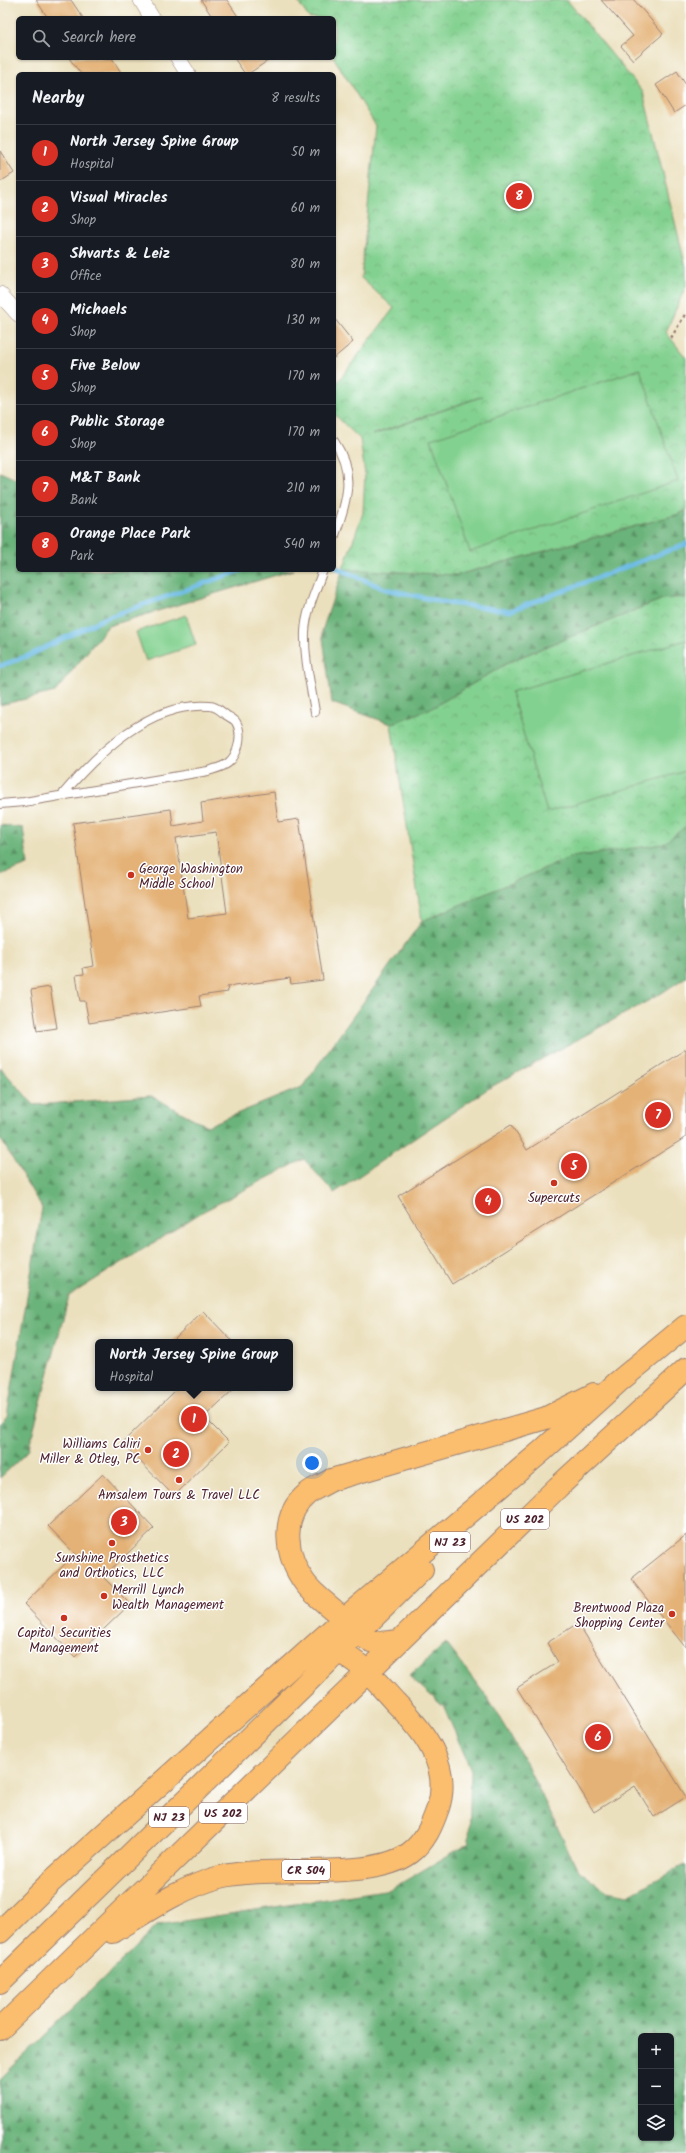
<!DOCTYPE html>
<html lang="en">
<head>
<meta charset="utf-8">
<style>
	:root { --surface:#171b24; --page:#242831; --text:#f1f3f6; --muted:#9ea1a6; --line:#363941; --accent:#d93025 }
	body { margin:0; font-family:Kalam,sans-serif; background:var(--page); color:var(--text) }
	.controls { position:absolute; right:12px; bottom:12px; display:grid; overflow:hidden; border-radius:6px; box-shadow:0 1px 3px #0004 }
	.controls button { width:36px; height:36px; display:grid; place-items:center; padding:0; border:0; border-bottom:1px solid var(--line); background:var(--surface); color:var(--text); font:20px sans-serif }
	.you { position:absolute; left:312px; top:1463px; width:14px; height:14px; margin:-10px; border:3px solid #fff; border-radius:50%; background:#1a73e8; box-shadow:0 0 0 6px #1a73e833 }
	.badge { display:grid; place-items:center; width:26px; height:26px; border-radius:50%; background:var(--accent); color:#fff; font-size:13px; font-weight:700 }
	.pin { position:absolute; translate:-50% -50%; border:2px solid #fff; box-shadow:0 1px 4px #0006 }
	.popup { position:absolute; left:95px; top:1339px; width:198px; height:52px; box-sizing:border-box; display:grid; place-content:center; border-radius:6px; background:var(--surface); filter:drop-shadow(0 1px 3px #0005); font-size:13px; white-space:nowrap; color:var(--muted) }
	.popup b { font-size:15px; color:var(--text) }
	.popup::after { content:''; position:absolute; left:50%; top:100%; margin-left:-8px; border:8px solid transparent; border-top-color:var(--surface) }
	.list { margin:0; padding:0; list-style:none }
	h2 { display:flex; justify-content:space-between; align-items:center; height:52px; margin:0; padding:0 16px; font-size:17px }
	h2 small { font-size:13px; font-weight:400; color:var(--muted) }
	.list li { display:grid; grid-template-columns:26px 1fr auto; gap:12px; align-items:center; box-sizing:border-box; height:56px; padding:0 16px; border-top:1px solid var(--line) }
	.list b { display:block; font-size:15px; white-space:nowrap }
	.list p { margin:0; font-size:13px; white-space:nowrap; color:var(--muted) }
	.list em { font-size:13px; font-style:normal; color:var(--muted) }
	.icon { flex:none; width:22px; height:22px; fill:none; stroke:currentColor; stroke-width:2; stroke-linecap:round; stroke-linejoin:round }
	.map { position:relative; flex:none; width:686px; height:2153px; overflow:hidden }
	.search { position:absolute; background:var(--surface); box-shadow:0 1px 3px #0004; left:16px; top:16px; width:320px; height:44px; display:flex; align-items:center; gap:10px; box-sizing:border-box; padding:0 14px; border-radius:6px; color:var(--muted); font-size:15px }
	.panel { position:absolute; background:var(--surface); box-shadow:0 1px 3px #0004; left:16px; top:72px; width:320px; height:500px; border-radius:6px }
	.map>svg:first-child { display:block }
	.forest { fill:url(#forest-firs); stroke:#5a6952; fill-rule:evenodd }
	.park { fill:url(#park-crowns); stroke:#66785e; fill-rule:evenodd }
	.pitch { fill:#83d190; stroke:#66785e }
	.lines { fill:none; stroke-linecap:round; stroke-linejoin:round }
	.stream { stroke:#68b9e4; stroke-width:5 }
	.building { fill:#e4b277; fill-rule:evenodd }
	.service-casing { stroke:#9a8074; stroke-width:10 }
	.minor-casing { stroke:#9a8074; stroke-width:16 }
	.trunk-casing { stroke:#9a8074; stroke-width:24 }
	.path { stroke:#9a8074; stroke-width:2.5; stroke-dasharray:3 3; stroke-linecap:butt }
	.service { stroke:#fff; stroke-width:8 }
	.minor { stroke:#fff; stroke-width:15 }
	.trunk { stroke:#fbbd6e; stroke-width:22 }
	.poi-dot { fill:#c8321e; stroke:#fff; stroke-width:1.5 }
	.labels { text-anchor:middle; stroke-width:3; stroke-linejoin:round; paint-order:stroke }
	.shield { fill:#fff; stroke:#80626b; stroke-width:1 }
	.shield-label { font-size:12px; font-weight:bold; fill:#4a1f2b }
	.poi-label { font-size:13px; fill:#4a1f2b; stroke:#fff }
</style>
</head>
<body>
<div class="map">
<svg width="686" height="2153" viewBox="0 0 686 2153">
	<defs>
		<pattern id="forest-firs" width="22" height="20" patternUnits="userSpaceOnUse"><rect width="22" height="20" fill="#6ab37a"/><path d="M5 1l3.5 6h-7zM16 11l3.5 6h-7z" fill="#599164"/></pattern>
		<pattern id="park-crowns" width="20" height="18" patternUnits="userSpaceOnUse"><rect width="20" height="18" fill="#83d190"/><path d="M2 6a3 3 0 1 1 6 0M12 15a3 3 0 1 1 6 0" fill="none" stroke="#73b37c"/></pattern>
	</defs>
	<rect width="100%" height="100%" fill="#fff"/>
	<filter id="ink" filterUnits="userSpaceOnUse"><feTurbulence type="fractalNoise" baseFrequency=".025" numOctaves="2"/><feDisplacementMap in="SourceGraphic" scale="8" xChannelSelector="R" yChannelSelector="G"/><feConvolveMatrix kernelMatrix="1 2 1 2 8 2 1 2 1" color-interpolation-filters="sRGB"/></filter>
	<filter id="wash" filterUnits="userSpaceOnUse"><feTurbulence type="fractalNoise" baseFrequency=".012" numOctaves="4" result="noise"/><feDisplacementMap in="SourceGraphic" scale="16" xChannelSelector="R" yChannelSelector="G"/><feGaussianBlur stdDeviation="0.9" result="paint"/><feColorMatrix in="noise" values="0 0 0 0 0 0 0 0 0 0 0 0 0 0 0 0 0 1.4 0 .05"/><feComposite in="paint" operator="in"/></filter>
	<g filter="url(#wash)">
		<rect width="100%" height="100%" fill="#ebe0bd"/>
		<path class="forest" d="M0,472L18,480V570H293L108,626L55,692L0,705Z
			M686,510V597L663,599L511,661L434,707L391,724L332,703L322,631L343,569L457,575L679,514Z
			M0,825L23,828L28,865L0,875Z
			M686,826V977L657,996L489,1088L334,1193L304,1159L202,1212L69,1296L28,1451L0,1478V1423L7,1416L42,1208L0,1138V1067L34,1105L151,1096L207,1126L302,1087L422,921L571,857L662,844Z
			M446,1643L489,1700L526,1763L578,1870L607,1891L628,1895L686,1864V2153H0V2079L158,1925L391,1889L469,1843L471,1770L444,1707L409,1676ZM641,2036H671V2138H641Z"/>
		<path class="park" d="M297,0H567L643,92L686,267V286L666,332L686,358V510L679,514L457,575L343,569L363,513L365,474L360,439L334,414V387L394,308L361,278L376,126L334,58V18H309ZM483,396L379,433L372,435Z
			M686,597V826L663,844L571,857L422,921L391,724L434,707L511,661L663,599Z"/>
		<path class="pitch" d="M640,369L678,481L470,552L431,439Z
			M186,615L196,645L146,661L136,632Z
			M686,640V771L547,812L511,692Z"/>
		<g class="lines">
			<path class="stream" d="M337,568L385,589L448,603L510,611L686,544
				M0,666L30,655L103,619L242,570"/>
		</g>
		<g id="blocks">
			<path class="building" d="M36,0H71L83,18H48Z
				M201,0H227L239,18H213Z
				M601,0H634L663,34L633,60L621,46L633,36Z
				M69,58H112L122,74H81Z
				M234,58H272L248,74H245Z
				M677,71L686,85V105L674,113L656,85Z
				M0,151L14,173L0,182Z
				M334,318L353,342L334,358Z
				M274,792L278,822L299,819L323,980L291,984L290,978L227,987L228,992L199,996L201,1006L89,1023L85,1001H80L76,975L84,974L83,968L94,966L73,823L171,809L173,826L203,821L201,803ZM216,832L227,913L188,918L176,838Z
				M50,987L57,1028L37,1031L31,990Z
				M686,1049V1137L452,1284L398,1196L511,1125L527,1150Z
				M203,1311L233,1342H171Z
				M178,1388H235L204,1417L229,1442L174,1496L122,1443Z
				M103,1474L154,1528L103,1577L130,1604L75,1657L24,1604L75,1554L48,1526Z
				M686,1535V1648L631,1579Z
				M578,1623L686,1797L654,1817L635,1786L594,1812L517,1688L558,1662L547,1643Z"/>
		</g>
	</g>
	<g filter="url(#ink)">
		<use href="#blocks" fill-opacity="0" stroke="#9a8074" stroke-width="1"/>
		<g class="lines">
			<g class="service-casing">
				<path id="service" d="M334,441C357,475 346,502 334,538
					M315,712C311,686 304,659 305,632C306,611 316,590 323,570
					M0,804L24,802L208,771C214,769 223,767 228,763C239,754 243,734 236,722C234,719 229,717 226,715C222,712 216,706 210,706C150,701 98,753 62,795"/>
			</g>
			<g class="minor-casing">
				<path id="minor" d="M141,0L152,18
					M178,58L188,74
					M0,294L18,314"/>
			</g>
			<g class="trunk-casing">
				<path id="trunk" d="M399,1641C392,1641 382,1644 375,1642C360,1639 347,1622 336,1612C326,1603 313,1594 305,1583C286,1557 279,1517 307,1494C314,1488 323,1485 331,1480L546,1418L594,1394
					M0,1932L52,1881L344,1619L542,1451L618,1382L686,1326
					M113,1932C147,1911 182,1887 220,1877C272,1864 371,1882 410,1853C425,1842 432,1825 438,1808C452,1766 423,1730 395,1702C381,1687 359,1659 339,1653C335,1652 328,1653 324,1653
					M0,1982L422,1570
					M0,2029L558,1487L686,1369"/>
			</g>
			<path class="path" d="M671,338L686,313"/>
			<use href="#service" class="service"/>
			<use href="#minor" class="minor"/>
			<use href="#trunk" class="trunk"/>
		</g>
	</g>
	<g class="poi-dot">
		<circle cx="131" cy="875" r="4"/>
		<circle cx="554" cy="1183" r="4"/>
		<circle cx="148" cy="1450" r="4"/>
		<circle cx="179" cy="1480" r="4"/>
		<circle cx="112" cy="1543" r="4"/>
		<circle cx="104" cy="1596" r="4"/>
		<circle cx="672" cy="1614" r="4"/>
		<circle cx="64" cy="1618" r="4"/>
	</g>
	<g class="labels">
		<g class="shield">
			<rect x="501" y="1509" width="48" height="20" rx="3"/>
			<rect x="430" y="1532" width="40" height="20" rx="3"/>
			<rect x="199" y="1803" width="48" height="20" rx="3"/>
			<rect x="149" y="1807" width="40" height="20" rx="3"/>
			<rect x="282" y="1860" width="48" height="20" rx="3"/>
		</g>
		<g class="shield-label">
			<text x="525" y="1523">US 202</text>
			<text x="450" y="1546">NJ 23</text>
			<text x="223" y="1817">US 202</text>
			<text x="169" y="1821">NJ 23</text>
			<text x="306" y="1874">CR 504</text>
		</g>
		<g class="poi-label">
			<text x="139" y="873" text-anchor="start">George Washington<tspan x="139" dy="15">Middle School</tspan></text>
			<text x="554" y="1202">Supercuts</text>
			<text x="140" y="1448" text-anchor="end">Williams Caliri<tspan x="140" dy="15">Miller &amp; Otley, PC</tspan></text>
			<text x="179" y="1499">Amsalem Tours &amp; Travel LLC</text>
			<text x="112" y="1562">Sunshine Prosthetics<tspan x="112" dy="15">and Orthotics, LLC</tspan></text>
			<text x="112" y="1594" text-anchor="start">Merrill Lynch<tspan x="112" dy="15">Wealth Management</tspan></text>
			<text x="664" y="1612" text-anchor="end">Brentwood Plaza<tspan x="664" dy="15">Shopping Center</tspan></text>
			<text x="64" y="1637">Capitol Securities<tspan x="64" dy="15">Management</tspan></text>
		</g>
	</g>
</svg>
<div class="controls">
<button>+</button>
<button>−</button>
<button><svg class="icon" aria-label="layers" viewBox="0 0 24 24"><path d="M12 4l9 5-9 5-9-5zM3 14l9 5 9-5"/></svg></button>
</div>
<div class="you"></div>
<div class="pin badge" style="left:194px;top:1419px">1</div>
<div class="popup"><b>North Jersey Spine Group</b>Hospital</div>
<div class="pin badge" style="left:176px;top:1454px">2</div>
<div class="pin badge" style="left:124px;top:1522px">3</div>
<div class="pin badge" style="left:488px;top:1201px">4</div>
<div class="pin badge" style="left:574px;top:1166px">5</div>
<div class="pin badge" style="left:598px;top:1737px">6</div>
<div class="pin badge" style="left:658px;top:1115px">7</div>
<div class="pin badge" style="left:519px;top:196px">8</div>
<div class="search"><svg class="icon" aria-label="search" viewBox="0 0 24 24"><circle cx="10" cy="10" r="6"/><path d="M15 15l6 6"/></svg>Search here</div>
<section class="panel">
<h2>Nearby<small>8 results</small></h2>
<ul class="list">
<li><span class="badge">1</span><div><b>North Jersey Spine Group</b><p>Hospital</p></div><em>50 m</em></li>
<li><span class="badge">2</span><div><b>Visual Miracles</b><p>Shop</p></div><em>60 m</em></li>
<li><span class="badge">3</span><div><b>Shvarts &amp; Leiz</b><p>Office</p></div><em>80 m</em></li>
<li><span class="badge">4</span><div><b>Michaels</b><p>Shop</p></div><em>130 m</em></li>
<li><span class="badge">5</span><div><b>Five Below</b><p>Shop</p></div><em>170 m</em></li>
<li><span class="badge">6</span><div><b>Public Storage</b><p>Shop</p></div><em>170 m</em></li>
<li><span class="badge">7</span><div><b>M&amp;T Bank</b><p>Bank</p></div><em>210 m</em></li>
<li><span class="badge">8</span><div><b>Orange Place Park</b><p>Park</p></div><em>540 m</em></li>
</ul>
</section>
</div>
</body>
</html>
